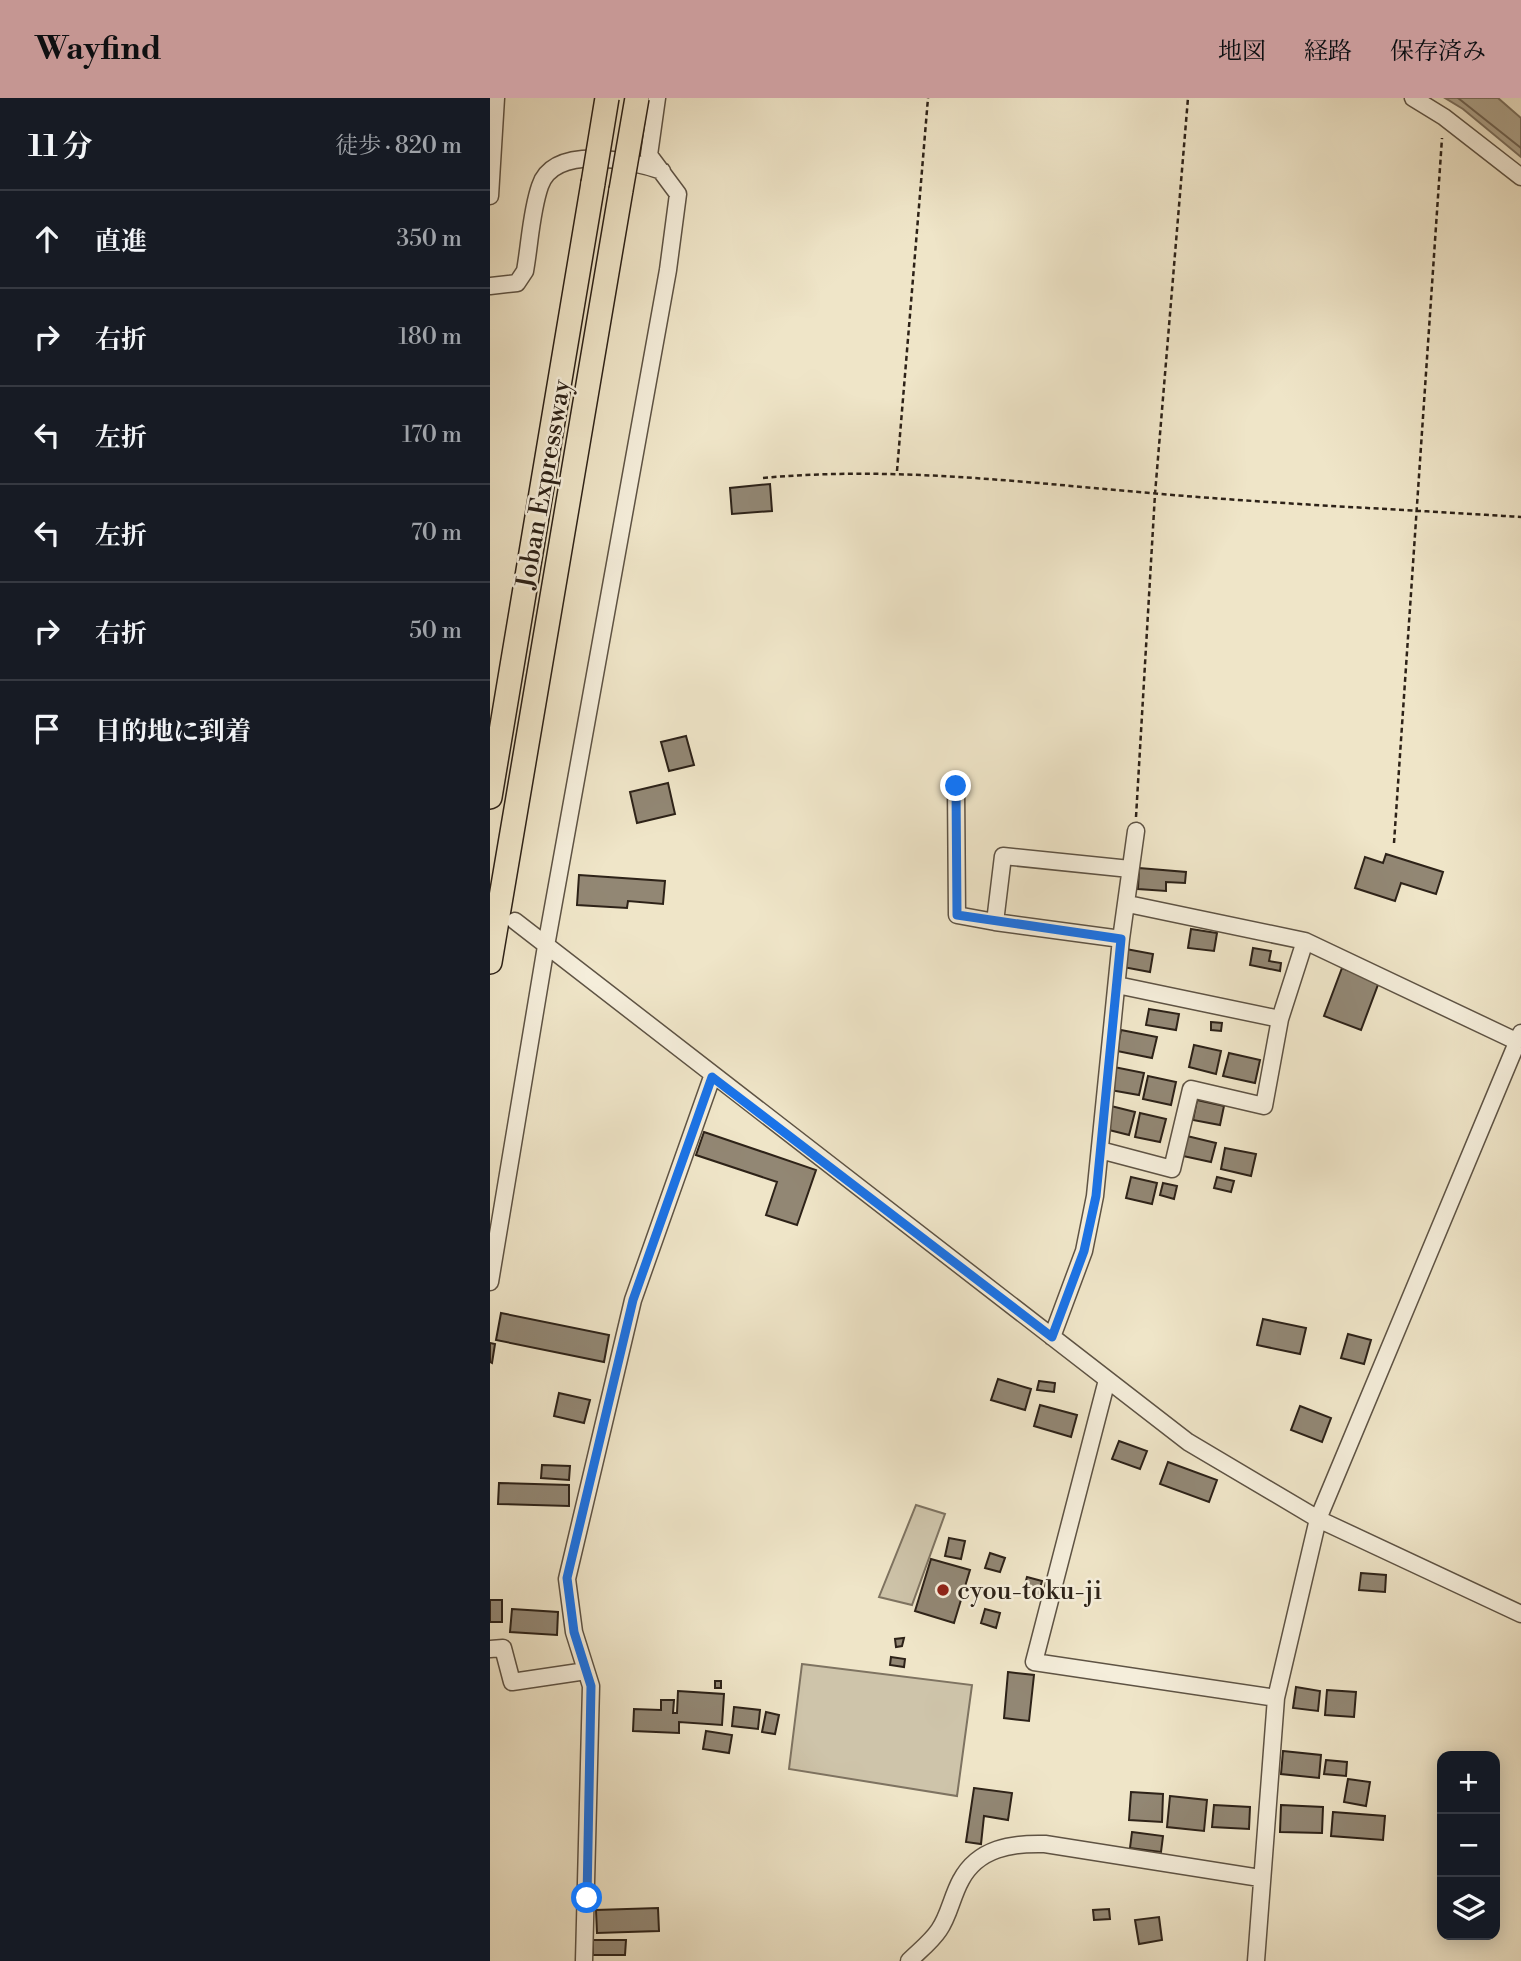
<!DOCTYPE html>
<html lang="ja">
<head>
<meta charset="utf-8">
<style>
	:root { --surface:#171b24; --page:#242831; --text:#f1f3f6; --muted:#9ea1a6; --line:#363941; --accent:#c59692 }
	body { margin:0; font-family:"Libre Bodoni","Noto Serif JP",serif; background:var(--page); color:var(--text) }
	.controls { position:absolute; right:21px; bottom:21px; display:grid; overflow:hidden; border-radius:14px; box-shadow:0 4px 18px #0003 }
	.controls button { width:63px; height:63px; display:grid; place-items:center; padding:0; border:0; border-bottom:2px solid var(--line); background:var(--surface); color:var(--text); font:35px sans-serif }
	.stop { position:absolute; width:21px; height:21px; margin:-16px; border:5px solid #1a73e8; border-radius:50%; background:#fff }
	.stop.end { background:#1a73e8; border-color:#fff; box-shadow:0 2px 7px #0008 }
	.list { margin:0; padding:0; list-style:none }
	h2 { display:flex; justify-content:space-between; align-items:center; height:91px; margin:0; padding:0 28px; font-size:30px }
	h2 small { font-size:23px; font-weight:400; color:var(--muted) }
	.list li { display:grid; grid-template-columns:46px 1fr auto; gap:21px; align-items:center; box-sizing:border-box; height:98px; padding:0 28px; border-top:2px solid var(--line) }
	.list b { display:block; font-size:26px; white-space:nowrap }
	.list em { font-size:23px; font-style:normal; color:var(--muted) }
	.icon { flex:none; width:38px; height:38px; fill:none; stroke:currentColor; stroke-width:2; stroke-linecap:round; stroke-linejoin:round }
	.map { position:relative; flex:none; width:1031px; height:1863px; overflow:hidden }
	header { display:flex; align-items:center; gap:42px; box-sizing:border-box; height:98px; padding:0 35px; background:var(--accent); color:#111 }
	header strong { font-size:33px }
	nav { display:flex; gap:38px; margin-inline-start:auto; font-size:24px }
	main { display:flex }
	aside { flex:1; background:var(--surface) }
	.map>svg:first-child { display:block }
	.green { fill:#cec4aa; stroke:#7e7361; stroke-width:2 }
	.water { fill:#ada38c; stroke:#7a6f5e; stroke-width:2 }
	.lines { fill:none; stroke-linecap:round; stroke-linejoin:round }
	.shore { stroke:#6d6252; stroke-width:2 }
	.building { fill:#928774; stroke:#2d2218; stroke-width:2 }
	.minor-casing { stroke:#5e5344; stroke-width:19 }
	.highway-casing { stroke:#2d2218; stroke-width:26 }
	.path { stroke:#2d2218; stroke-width:2.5; stroke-dasharray:5 3.5; stroke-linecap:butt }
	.minor { stroke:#f5eedb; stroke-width:16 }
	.highway { stroke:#efe5c8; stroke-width:23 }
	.highway-bridge-casing { stroke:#2d2218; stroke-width:26; stroke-linecap:butt }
	.highway-bridge { stroke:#efe5c8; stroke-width:23 }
	.route { stroke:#1a73e8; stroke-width:9 }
	.poi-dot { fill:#8f2418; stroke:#f5eedb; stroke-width:2.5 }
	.labels { text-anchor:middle; stroke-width:5; stroke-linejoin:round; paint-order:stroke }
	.street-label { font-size:26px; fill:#2d2218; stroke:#f5eedb }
	.poi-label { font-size:26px; fill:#2d2218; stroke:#f5eedb; text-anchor:start }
</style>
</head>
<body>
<header>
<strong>Wayfind</strong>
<nav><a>地図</a><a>経路</a><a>保存済み</a></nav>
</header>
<main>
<aside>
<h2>11 分<small>徒歩 · 820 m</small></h2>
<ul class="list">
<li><svg class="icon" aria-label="ahead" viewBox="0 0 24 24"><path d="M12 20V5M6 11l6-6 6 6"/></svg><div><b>直進</b></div><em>350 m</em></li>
<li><svg class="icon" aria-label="right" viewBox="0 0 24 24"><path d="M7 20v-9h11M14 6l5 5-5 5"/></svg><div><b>右折</b></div><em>180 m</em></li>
<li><svg class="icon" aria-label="left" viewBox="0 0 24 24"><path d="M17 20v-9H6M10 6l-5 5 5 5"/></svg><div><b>左折</b></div><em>170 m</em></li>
<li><svg class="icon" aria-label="left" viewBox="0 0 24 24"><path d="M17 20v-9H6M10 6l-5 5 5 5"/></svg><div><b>左折</b></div><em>70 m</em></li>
<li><svg class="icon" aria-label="right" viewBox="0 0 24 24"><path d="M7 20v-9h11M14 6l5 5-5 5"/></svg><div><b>右折</b></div><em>50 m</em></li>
<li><svg class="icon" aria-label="arrive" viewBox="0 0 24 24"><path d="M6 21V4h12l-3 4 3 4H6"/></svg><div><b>目的地に到着</b></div></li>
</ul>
</aside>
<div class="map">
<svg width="1031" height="1863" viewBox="0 0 1031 1863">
	<rect width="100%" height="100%" fill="#efe5c8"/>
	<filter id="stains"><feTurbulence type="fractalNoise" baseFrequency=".00286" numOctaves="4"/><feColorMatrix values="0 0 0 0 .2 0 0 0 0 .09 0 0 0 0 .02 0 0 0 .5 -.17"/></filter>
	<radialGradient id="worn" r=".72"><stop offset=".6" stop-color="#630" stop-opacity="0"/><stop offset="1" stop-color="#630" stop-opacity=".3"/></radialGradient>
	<path class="green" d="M426,1407L455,1416L422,1507L389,1499Z
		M312,1566L482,1587L467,1698L299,1671Z"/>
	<path class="water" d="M955,0H1008L1031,20V59L973,11Z"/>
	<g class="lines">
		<path class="shore" d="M968,0L1031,50"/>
	</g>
	<path class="building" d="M280,386L282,413L242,416L240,390Z
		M196,638L204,667L179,673L171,644Z
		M178,685L185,716L147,725L140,694Z
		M896,756L953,774L946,796L911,785L905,803L865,790L875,759L893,765Z
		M649,770L696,774L695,785L676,784V793L648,791Z
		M89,777L175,783L173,806L138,803L137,810L87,807Z
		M701,831L727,835L724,853L698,850Z
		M763,850L781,853L779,863L791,865L790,873L760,867Z
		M636,851L663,856L660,874L633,869Z
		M852,870L889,884L871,932L834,918Z
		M659,911L689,916L686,932L656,927Z
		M721,924L732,925L731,933L721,932Z
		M631,932L667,939L662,960L627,953Z
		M704,947L731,953L726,976L699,969Z
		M739,955L770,962L765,985L733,978Z
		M624,969L654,975L649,997L620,992Z
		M658,978L686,984L681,1007L653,1001Z
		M707,1002L734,1008L730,1027L703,1022Z
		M621,1008L645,1014L639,1037L615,1031Z
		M650,1015L676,1021L670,1044L645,1039Z
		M214,1034L326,1072L307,1127L276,1117L287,1084L206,1057Z
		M697,1038L726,1045L721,1064L693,1058Z
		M735,1050L766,1056L761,1078L731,1071Z
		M641,1079L667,1085L662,1106L636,1100Z
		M727,1079L744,1083L741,1094L724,1090Z
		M673,1085L687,1088L684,1101L670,1097Z
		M11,1215L119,1237L114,1264L6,1242Z
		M773,1221L816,1230L810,1256L767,1247Z
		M858,1236L881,1242L874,1266L851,1260Z
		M0,1245L5,1246L2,1265L0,1264Z
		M508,1281L541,1291L535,1312L501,1302Z
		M549,1283L565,1285L564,1294L547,1292Z
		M69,1295L100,1302L94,1325L64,1318Z
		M550,1307L587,1317L581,1339L544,1328Z
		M810,1308L841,1320L832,1344L801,1332Z
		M629,1343L657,1353L650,1371L622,1361Z
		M678,1364L727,1382L719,1404L670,1386Z
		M52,1367L80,1368L79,1382L51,1380Z
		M9,1385L79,1387V1408L8,1406Z
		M459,1440L475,1443L471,1461L455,1458Z
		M500,1455L515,1460L510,1474L495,1470Z
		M441,1461L480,1472L464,1525L425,1513Z
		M871,1475L896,1477L895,1494L869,1492Z
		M537,1479L552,1483L548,1497L533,1493Z
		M0,1502H12V1524H0Z
		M22,1511L68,1514L67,1537L20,1534Z
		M495,1511L510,1515L506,1530L491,1525Z
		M414,1540L412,1548L406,1549L405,1541Z
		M401,1559L415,1561L414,1569L400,1567Z
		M518,1574L544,1577L539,1623L514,1620Z
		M225,1583H231V1590H225Z
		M806,1589L830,1593L828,1613L803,1610Z
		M837,1592L866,1594L864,1619L835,1617Z
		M188,1593L234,1596L232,1627L189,1624V1635L143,1633L144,1611L171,1612V1602H184L183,1615H187Z
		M244,1609L270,1612L268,1631L242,1628Z
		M276,1614L289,1617L285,1636L272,1634Z
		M216,1633L242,1637L239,1655L213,1651Z
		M793,1653L831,1657L829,1680L791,1676Z
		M836,1662L857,1664L856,1678L834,1676Z
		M858,1681L880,1684L876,1708L854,1704Z
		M484,1690L522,1695L518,1722L494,1718L491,1746L476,1744Z
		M641,1694L673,1696L672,1724L639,1722Z
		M680,1698L717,1702L714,1733L677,1729Z
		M724,1707L760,1709L759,1731L722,1729Z
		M791,1707L833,1709L832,1735L790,1734Z
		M843,1714L895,1718L893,1742L841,1738Z
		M642,1734L673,1738L671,1754L640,1750Z
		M168,1810L169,1833L107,1835L106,1812Z
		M619,1811L620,1821L604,1822L603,1812Z
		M669,1819L672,1842L649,1846L645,1822Z
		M103,1842H136L135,1857H103Z"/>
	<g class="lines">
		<g class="minor-casing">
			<path id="minor" d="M923,0L954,19L1031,79
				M0,98L6,0
				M0,188L27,185L35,173C40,145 41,114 50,88C64,46 141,62 172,73
				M466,688L467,817L505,824
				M638,806L815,843L1026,943
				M25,823L698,1344L828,1421L1031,1516
				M631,841L505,824L513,758L640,771
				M627,887L790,921L815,843
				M610,1052L682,1071L701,991L774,1008L790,921
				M0,1184L56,848L178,172L188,96L159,57L167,0
				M562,1239L594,1153L605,1098L631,841L646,733
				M617,1282L544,1564L786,1600
				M0,1551L13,1550L22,1584L96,1573
				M94,1863L101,1588L84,1534L77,1481L143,1202L222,979
				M419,1863C429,1853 441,1844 449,1832C459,1818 462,1798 471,1782C488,1750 522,1745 555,1746L770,1780
				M766,1863L786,1600L828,1421L1031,935"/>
		</g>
		<g class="highway-casing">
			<path id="highway" d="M0,699L103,85
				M0,864L131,92"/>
		</g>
		<path class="path" d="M407,373L438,0
			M273,380C403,368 531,384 660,395C783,406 907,411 1031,419
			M646,719L665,396L698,0
			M904,745L952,40"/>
		<use href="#minor" class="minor"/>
		<use href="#highway" class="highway"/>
		<g class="highway-bridge-casing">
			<path id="highway-bridge" d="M103,85L117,0
				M131,92L147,0"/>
		</g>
		<use href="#highway-bridge" class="highway-bridge"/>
	</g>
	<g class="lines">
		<path class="route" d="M97,1800L101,1588L84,1534L77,1480L143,1202L222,979L562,1239L594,1153L606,1098L631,841L467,817L466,688"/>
	</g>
	<circle class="poi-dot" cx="453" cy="1492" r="7"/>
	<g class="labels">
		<g class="street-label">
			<text transform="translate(53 386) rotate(-80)" y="9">Joban Expressway</text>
		</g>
		<g class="poi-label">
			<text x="467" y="1501">cyou-toku-ji</text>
		</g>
	</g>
	<rect width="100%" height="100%" filter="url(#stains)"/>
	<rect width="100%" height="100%" fill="url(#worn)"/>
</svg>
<div class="controls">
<button>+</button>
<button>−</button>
<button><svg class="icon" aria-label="layers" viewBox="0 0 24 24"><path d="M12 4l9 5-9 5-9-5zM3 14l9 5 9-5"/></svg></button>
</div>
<div class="stop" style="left:97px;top:1800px"></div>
<div class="stop end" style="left:466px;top:688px"></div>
</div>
</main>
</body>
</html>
